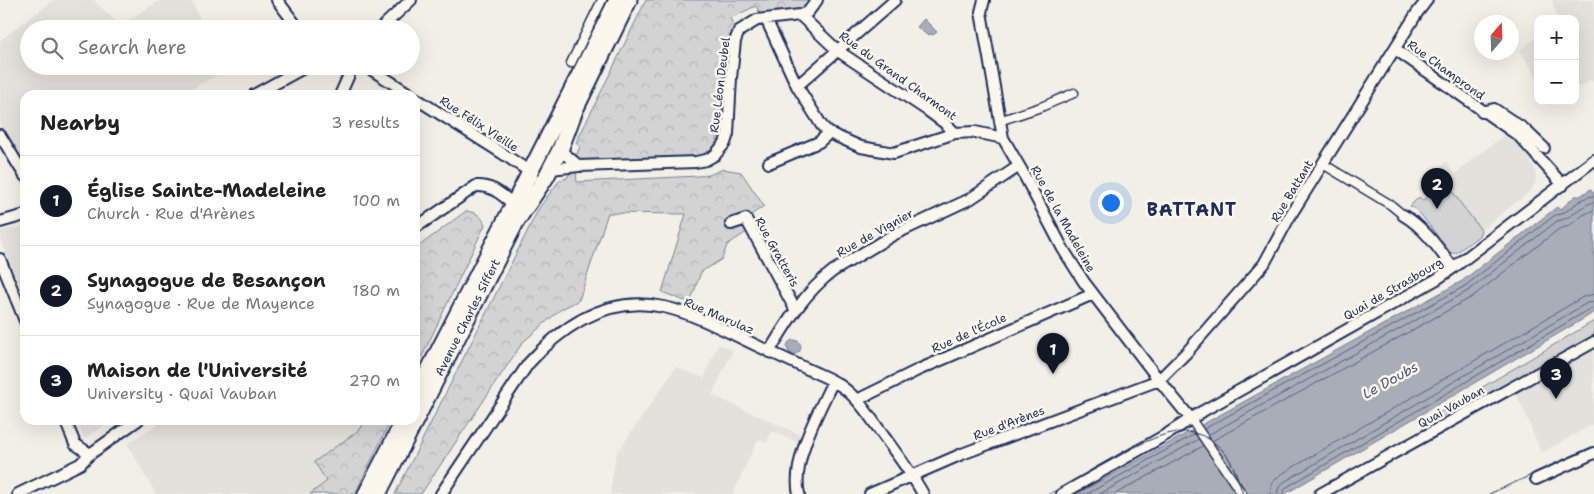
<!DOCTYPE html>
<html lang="en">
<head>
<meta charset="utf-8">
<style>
	:root { --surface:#fff; --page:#f2f2f2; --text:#222; --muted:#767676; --line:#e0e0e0; --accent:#111827 }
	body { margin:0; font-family:"Shantell Sans",sans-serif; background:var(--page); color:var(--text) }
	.controls { position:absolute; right:15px; top:15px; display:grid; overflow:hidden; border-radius:10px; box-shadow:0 5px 20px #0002 }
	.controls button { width:45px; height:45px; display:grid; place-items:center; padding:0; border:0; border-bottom:1px solid var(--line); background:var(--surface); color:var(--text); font:25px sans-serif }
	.compass { position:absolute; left:1474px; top:15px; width:45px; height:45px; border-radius:50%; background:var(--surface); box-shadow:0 5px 20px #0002; rotate:19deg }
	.you { position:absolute; left:1110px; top:202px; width:18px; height:18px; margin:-12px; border:4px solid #fff; border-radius:50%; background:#1a73e8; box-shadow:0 0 0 8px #1a73e833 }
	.badge { display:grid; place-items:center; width:32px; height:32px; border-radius:50%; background:var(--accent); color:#fff; font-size:16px; font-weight:700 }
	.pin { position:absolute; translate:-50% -41px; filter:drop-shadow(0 1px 2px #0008) }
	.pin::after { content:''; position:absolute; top:26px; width:18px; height:15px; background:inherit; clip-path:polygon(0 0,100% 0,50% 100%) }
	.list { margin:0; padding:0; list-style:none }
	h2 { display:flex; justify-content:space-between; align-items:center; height:65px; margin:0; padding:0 20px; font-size:21px }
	h2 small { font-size:16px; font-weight:400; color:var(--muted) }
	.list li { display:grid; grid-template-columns:32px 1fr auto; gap:15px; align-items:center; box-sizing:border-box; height:90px; padding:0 20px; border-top:1px solid var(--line) }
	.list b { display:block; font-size:19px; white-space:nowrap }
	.list p { margin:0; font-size:16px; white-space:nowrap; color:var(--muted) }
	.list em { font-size:16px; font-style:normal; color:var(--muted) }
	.icon { flex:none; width:28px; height:28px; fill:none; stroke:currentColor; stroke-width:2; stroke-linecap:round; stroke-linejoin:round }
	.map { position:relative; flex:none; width:1594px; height:494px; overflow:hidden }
	.search { position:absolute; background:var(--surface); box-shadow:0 5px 20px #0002; left:20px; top:20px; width:400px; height:55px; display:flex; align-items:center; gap:12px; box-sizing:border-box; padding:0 18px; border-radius:28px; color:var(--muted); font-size:19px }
	.panel { position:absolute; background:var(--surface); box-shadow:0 5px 20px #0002; left:20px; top:90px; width:400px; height:335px; border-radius:15px }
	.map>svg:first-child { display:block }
	.built { fill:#e2e1dc }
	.grass { fill:#d2d3d2; stroke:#768198 }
	.park { fill:url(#park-crowns); stroke:#768198 }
	.water { fill:#a9adb7; stroke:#707b93 }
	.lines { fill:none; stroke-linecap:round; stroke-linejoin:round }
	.shore { stroke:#546182; stroke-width:1 }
	.pedestrian-casing { stroke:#1b2f5e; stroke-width:11 }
	.minor-casing { stroke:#1b2f5e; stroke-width:14 }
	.secondary-casing { stroke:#1b2f5e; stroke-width:19 }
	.pedestrian { stroke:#fbf7ec; stroke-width:8 }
	.minor { stroke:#fbf7ec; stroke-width:10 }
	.secondary { stroke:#fbf7ec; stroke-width:15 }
	.tram { stroke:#1b2f5e; stroke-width:1 }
	.labels { text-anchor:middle; stroke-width:5; stroke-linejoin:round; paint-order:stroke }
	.street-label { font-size:12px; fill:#1b2f5e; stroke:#fbf7ec }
	.water-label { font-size:14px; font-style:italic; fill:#465579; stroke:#fbf7ec }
	.district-label { font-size:18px; font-weight:bold; letter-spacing:1px; fill:#1b2f5e; stroke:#fbf7ec }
</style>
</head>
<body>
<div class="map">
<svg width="1594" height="494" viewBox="0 0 1594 494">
	<defs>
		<pattern id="park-crowns" width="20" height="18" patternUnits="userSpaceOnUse" patternTransform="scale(1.25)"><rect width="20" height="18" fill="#d2d3d2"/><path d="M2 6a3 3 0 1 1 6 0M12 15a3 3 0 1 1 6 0" fill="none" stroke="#b4b5b7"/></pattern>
	</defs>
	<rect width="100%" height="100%" fill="#f2efe6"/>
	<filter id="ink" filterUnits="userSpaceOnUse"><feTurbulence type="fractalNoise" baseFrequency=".02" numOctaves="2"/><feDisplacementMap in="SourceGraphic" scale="10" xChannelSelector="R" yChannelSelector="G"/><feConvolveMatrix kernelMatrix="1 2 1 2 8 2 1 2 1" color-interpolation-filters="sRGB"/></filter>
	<g filter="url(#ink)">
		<path class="built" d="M54,0H94L119,25L161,0H191L205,29H29V66H224L225,70L181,95H25V168L0,126V40Z
			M1552,0H1594V83L1591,80L1582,86L1575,87V19H1557Z
			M1538,36V80L1520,50Z
			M1504,135L1521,148L1535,169L1536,179L1534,186L1529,192L1481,230L1459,201L1438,169L1446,161L1455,174Z
			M25,226V299L0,239V231Z
			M718,344L733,350L712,395L801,435L798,443L772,431L767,443L758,439L733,494H610L617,450L620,449L676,367L704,378Z
			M1593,348L1594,424L1541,453L1527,417L1515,391Z
			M76,420H112L84,439Z
			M164,420H368L355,433L315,462L327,481L310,494H156L127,444Z"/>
		<path class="grass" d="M1438,169L1459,201L1481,230L1479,236L1456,253H1451L1418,211L1410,206L1419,197L1423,200L1435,191L1429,184Z
			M1594,321V337L1425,429L1422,423Z"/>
		<path class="park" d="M646,0H814L805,10L760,14L756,6L730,18L734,26L729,40L723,78L720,133L714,147L701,156L581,160L575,158L580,147L576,143Z
			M723,169L741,172L764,206L751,215L757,225L727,245L722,259L701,272L690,303L662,292L686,214L608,213L579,300L560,310L523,342L421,494H395L539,208L559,181L567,178L571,171H576L577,182L698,176L709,175Z
			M466,211C476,212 482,216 485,225L415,371V295L419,280L415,264V249Z
			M368,420H391L355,494H310L327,481L314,462L355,433Z"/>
		<path class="water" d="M924,19L937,32L933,35L932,34L927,35L917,27Z
			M1591,189L1594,194V312L1585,318L1285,494H1077L1462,281L1557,207L1560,210L1575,196H1580Z
			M787 347a7 7 0 1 1 14 0a7 7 0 1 1-14 0Z"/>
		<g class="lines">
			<path class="shore" d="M1204,429L1465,286L1555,215C1569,215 1578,196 1594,196
				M1208,435L1468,291L1557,221C1571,220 1578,206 1594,202
				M1212,441L1472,297L1559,229L1569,226L1583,215L1594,210
				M1087,494L1195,434
				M1100,494L1199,439
				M1115,494L1203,446
				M1270,494L1272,483L1280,475L1583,297L1594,294
				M1277,494L1279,487L1284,482L1587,303L1594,302
				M1284,494V490L1287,487L1590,309L1594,308"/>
			<g class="pedestrian-casing">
				<path id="pedestrian" d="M571,63L602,0
					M999,121L1041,107L1074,93
					M1323,164L1391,205L1403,215
					M1191,419L1242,494"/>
			</g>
			<g class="minor-casing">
				<path id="minor" d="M277,0L299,29
					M984,0L981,12L1003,138L1022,171L1063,249L1084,282L1159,380L1191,419
					M800,15L838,51L927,110L946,124L955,133
					M766,19L797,86L822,126L829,133L861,147L894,153L955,133L975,132L1003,138
					M380,29L411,0
					M1395,49L1519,136L1563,185
					M366,66L411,95
					M797,86L895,0
					M254,95L307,66
					M340,95L353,66
					M415,98L502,153L530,172L532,176
					M1482,112L1494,109L1524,129L1544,148
					M0,135L25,176
					M769,163L819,142L829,133
					M579,166L696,162L706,160L715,155L725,143L728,134L731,78L735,41L739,31L757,20L800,15L808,12L817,0
					M550,169L579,166L560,150
					M1403,215C1424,227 1439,249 1453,268
					M0,222L25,215
					M731,224L746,219L795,309
					M415,228L476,186C492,185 501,194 513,204
					M0,259L25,321
					M769,352C787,322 805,292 833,271L893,235L970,199L1019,166
					M857,400L918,370L1093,294
					M65,420L75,444L90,454
					M1536,479L1594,453
					M18,494L80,464L90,454L138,420
					M441,494L528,364C563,325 609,295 664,307C696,314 732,334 762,348C779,356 797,364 814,372C823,376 833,380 841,386C857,397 869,415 880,431C895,452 911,472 923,494
					M799,494C791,461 819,411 833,381
					M870,494L962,454L1159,380L1187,352L1264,264L1290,216L1417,13L1427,0
					M1062,494L1169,433L1203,411L1437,279L1453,268L1594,160
					M1320,494L1594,342"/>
			</g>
			<g class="secondary-casing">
				<g id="secondary">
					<path d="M415,397C482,265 551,133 617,0"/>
					<path d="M366,494L404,420"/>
					<path id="s1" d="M378,494L516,222L546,177L560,150L575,110L629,0"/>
				</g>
			</g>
			<use href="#pedestrian" class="pedestrian"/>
			<use href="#minor" class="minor"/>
			<use href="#secondary" class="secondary"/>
			<path class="tram" d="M1049,494C1070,483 1090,472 1110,461C1146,441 1189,412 1224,452C1234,463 1238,480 1243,494
				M1489,494L1594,447"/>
		</g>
	</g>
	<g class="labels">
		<g class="street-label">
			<text transform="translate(1446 70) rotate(36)" y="4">Rue Champrond</text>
			<text transform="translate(898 76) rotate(36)" y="4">Rue du Grand Charmont</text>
			<text transform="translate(720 85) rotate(-83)" y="4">Rue Léon Deubel</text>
			<text transform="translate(479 124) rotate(33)" y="4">Rue Félix Vieille</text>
			<text transform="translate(1292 191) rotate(-59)" y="4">Rue Battant</text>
			<text transform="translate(1063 219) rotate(61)" y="4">Rue de la Madeleine</text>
			<text transform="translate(875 233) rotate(-29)" y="4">Rue de Vignier</text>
			<text transform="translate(777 252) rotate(61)" y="4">Rue Gratteris</text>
			<text transform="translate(1393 289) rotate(-30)" y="4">Quai de Strasbourg</text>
			<text transform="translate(719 316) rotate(23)" y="4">Rue Marulaz</text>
			<text dy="4" stroke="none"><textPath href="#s1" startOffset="198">Avenue Charles Siffert</textPath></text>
			<text transform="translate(969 333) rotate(-24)" y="4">Rue de l'École</text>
			<text transform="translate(1451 407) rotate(-29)" y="4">Quai Vauban</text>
			<text transform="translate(1009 423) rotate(-21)" y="4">Rue d'Arènes</text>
		</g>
		<g class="water-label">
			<text transform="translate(1390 380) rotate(-29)" y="5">Le Doubs</text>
		</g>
		<g class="district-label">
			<text x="1192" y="216">BATTANT</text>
		</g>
	</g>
</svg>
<div class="controls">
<button>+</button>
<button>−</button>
</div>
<svg class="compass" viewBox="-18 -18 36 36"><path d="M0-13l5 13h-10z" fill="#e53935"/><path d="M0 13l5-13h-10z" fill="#767676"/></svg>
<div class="you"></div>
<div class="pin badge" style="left:1053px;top:374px">1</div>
<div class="pin badge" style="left:1437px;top:209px">2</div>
<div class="pin badge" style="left:1556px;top:399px">3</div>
<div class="search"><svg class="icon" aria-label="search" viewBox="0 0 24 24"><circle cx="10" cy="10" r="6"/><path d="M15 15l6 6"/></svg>Search here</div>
<section class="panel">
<h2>Nearby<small>3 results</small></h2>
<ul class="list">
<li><span class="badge">1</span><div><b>Église Sainte-Madeleine</b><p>Church · Rue d'Arènes</p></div><em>100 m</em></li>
<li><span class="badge">2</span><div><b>Synagogue de Besançon</b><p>Synagogue · Rue de Mayence</p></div><em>180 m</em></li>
<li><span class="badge">3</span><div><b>Maison de l'Université</b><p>University · Quai Vauban</p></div><em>270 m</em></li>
</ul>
</section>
</div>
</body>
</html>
